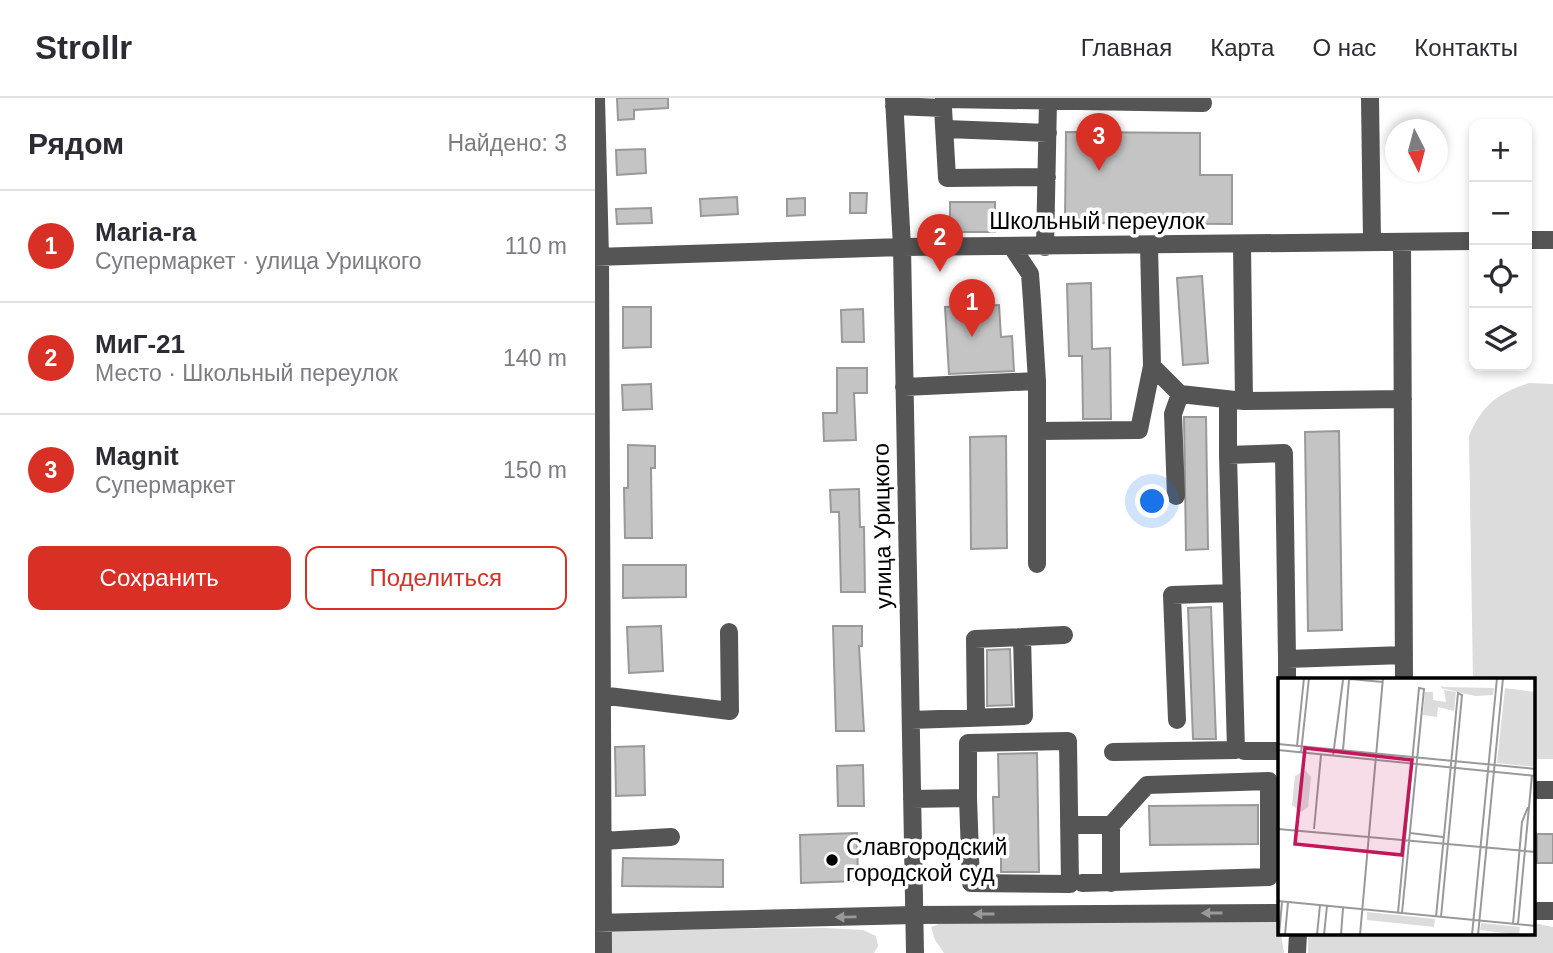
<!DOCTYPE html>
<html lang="ru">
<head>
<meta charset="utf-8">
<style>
	:root { --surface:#fff; --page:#f7f7f7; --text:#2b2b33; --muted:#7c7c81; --line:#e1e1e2; --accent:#d93025 }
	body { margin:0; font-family:Helvetica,sans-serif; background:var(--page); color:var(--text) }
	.controls { position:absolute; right:21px; top:21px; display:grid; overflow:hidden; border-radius:14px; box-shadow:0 4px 10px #0003 }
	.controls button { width:63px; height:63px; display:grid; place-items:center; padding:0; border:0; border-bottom:2px solid var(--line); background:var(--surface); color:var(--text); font:35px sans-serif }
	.compass { position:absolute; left:790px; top:21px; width:63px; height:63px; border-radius:50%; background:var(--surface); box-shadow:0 4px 10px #0003; rotate:174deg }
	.you { position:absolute; left:558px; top:404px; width:24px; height:24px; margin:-18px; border:5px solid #fff; border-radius:50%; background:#1a73e8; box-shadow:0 0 0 10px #1a73e833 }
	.badge { display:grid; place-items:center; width:46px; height:46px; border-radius:50%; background:var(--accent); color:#fff; font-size:23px; font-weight:700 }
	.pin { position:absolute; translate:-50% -58px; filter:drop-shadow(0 2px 4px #0008) }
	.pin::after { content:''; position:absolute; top:37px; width:24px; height:21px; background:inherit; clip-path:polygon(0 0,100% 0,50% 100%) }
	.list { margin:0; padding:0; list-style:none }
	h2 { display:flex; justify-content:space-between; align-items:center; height:91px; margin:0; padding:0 28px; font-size:30px }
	h2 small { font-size:23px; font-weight:400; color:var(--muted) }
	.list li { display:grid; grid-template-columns:46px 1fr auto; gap:21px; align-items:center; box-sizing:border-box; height:112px; padding:0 28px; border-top:2px solid var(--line) }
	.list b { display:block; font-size:26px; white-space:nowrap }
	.list p { margin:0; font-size:23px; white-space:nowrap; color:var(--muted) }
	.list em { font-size:23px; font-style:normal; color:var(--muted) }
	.actions { display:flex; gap:14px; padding:21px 28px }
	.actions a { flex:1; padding:16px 0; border:2px solid var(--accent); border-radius:14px; text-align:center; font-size:24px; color:var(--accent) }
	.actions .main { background:var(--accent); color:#fff }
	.icon { flex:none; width:38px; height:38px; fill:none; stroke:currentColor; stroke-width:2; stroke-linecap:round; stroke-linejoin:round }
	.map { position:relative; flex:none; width:958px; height:855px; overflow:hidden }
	header { display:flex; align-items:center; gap:42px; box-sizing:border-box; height:98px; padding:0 35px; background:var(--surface); border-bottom:2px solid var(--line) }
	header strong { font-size:33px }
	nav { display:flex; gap:38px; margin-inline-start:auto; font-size:24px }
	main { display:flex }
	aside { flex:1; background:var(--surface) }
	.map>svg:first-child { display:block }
	.green { fill:#dcdcdc }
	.building { fill:#c4c4c4; stroke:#999; stroke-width:2 }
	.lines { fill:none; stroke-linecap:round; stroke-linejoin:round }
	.minor { stroke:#555; stroke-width:18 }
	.oneway { fill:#999 }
	.poi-dot { fill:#000; stroke:#fff; stroke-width:2.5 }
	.labels { text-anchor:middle; stroke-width:7; stroke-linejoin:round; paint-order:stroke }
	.street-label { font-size:23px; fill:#000; stroke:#fff }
	.poi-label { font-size:23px; fill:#000; stroke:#fff; text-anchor:start }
	.inset-road { fill:none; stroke:#999; stroke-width:2 }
	.view { fill:#c2185b; fill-opacity:0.15; stroke:#c2185b; stroke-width:3.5 }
	.inset-edge { fill:none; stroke:#000; stroke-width:3.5 }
</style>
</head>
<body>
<header>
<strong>Strollr</strong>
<nav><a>Главная</a><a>Карта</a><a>О нас</a><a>Контакты</a></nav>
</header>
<main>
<aside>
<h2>Рядом<small>Найдено: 3</small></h2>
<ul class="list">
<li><span class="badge">1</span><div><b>Maria-ra</b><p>Супермаркет · улица Урицкого</p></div><em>110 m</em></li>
<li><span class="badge">2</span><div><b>МиГ-21</b><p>Место · Школьный переулок</p></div><em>140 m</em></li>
<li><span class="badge">3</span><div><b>Magnit</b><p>Супермаркет</p></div><em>150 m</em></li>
</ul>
<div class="actions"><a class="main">Сохранить</a><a>Поделиться</a></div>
</aside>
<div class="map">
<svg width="958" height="855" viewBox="0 0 958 855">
	<rect width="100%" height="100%" fill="#fff"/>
	<path class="green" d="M934,285L958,286V661H939V582H878L874,338C888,306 902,296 934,285Z
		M351,823L684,824L689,855H349L340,842L336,829Z
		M939,825L958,829V855H713V836H939Z
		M230,830L268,832L281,838L283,848L279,855H16L15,832Z"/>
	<path class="building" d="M22,0H73V10L39,12V21L23,22Z
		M471,34L605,35V77H637V126L470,125Z
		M50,51L51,75L22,77L21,52Z
		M255,95H272L271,115H255Z
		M142,99L143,116L106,118L105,101Z
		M210,100V117L192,118V101Z
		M355,104H400V134H355Z
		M56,110L57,125L22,126L21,111Z
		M607,178L613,265L588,267L582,180Z
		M496,185L497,251L515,250L516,321H488L487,258H474L472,186Z
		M404,207L406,239L417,238L419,273L354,276L350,209Z
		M28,209H56V249L28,250Z
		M268,211L269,244H247L246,212Z
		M242,270H272V295H259L261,342L229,343L228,315H242Z
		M56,286L57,311L28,312L27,287Z
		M589,319H611L613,451L591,452Z
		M744,333L747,532L713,533L710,334Z
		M411,338L412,450L376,451L375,339Z
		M33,347L60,348V370H56L57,440H30L29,390H33Z
		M264,391L265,429H269L270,494H246L244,414H236L235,392Z
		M28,467H91V499L28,500Z
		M616,509L621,641H598L593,510Z
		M66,528L68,573L34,575L32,529Z
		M238,528H267V548H264L269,633H241Z
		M415,551L417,607L392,608V552Z
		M49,648L50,697L21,698L20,649Z
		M442,655L444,774H406V740H399L398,699H404L403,656Z
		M268,667L269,708H243L242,668Z
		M663,707V746L555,747L554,708Z
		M262,735L263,783L206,785L205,737Z
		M942,736H958V765H942Z
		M28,760L128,762V789L27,788Z"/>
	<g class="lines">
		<path class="minor" d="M1,0L5,159L8,855
			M299,0L307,149L320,855
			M775,0L777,143
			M299,8L348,10L349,1L608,5
			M348,10L352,80L452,79
			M351,31L453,35
			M932,142H958
			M807,144L809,582
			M417,149L435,176L437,203L442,283V466
			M450,149L453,3
			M0,159L307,149L879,143
			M557,268L585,296L649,303L647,147
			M309,289L442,283
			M633,303V357
			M649,303L808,301
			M442,333L544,332L557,268L554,148
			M581,398L578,316L585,296
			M427,539L469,537
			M692,561V582
			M5,597L135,613L134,534
			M316,622L429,618L427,539L380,541L381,620
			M582,622L577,497L637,495
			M649,653H685
			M518,654L641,652L633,357L689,355L692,561L809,557
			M939,692H958
			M317,701L373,700L376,785L475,786L473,643L373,645V700
			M474,727H516
			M7,743L76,739
			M487,785L674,779V683L552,687L516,727V785
			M939,813H958
			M0,825L319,817L685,815
			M702,855L703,836"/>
	</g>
	<defs><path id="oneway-solid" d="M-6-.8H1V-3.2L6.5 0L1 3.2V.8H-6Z" transform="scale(1.75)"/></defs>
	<g class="oneway">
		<use href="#oneway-solid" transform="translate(617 815) rotate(180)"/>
		<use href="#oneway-solid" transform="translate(389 816) rotate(180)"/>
		<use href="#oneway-solid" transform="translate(251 819) rotate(179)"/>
	</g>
	<circle class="poi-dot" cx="237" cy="762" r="7"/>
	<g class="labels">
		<g class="street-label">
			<text x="502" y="131">Школьный переулок</text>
			<text transform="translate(287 428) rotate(-91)" y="8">улица Урицкого</text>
		</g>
		<g class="poi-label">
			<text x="251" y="757">Славгородский<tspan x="251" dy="26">городской суд</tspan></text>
		</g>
	</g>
	<g transform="translate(683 580)">
		<rect width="257" height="257" fill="#fff"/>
		<path d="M164,7L165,9L216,10L215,17L197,18L163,10ZM227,10L257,14V89L219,85ZM166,12L178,14L176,33L160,29L159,39L145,37L147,14H155V22L168,24ZM27,92L33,99L30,129L23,134L14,127L17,98ZM89,234L157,241L156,249L89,242ZM203,245L242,249L241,257L202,252Z" fill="#dcdcdc"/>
		<path class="inset-road" d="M72,1L105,4M0,66L258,91M19,68L26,0M0,72L258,98M65,72L71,2M23,75L31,0M55,78L65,2M0,151L258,174M36,151L43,77M132,155L165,159M0,223L258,248M120,235L141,10L146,11L124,235M158,239L180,15L184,17L163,239M235,246L244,144L250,129M240,246L254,97M1,257L4,224M7,257L10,224M39,257L42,227M46,257L49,228M63,257L65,230M82,257L105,0M194,257L219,0M200,257L225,0"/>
		<path class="view" d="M27,70L134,82L124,177L17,166Z"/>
		<rect width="257" height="257" class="inset-edge"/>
	</g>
</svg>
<div class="controls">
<button>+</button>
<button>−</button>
<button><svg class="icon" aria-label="locate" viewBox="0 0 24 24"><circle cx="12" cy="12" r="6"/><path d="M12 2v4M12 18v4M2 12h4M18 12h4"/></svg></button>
<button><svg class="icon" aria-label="layers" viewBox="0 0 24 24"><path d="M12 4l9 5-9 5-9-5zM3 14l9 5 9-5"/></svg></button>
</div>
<svg class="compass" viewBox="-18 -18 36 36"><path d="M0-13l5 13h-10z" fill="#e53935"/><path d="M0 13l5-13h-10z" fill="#7c7c81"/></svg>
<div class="you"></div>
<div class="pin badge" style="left:377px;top:239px">1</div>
<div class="pin badge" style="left:345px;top:174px">2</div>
<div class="pin badge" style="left:504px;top:73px">3</div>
</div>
</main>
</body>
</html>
